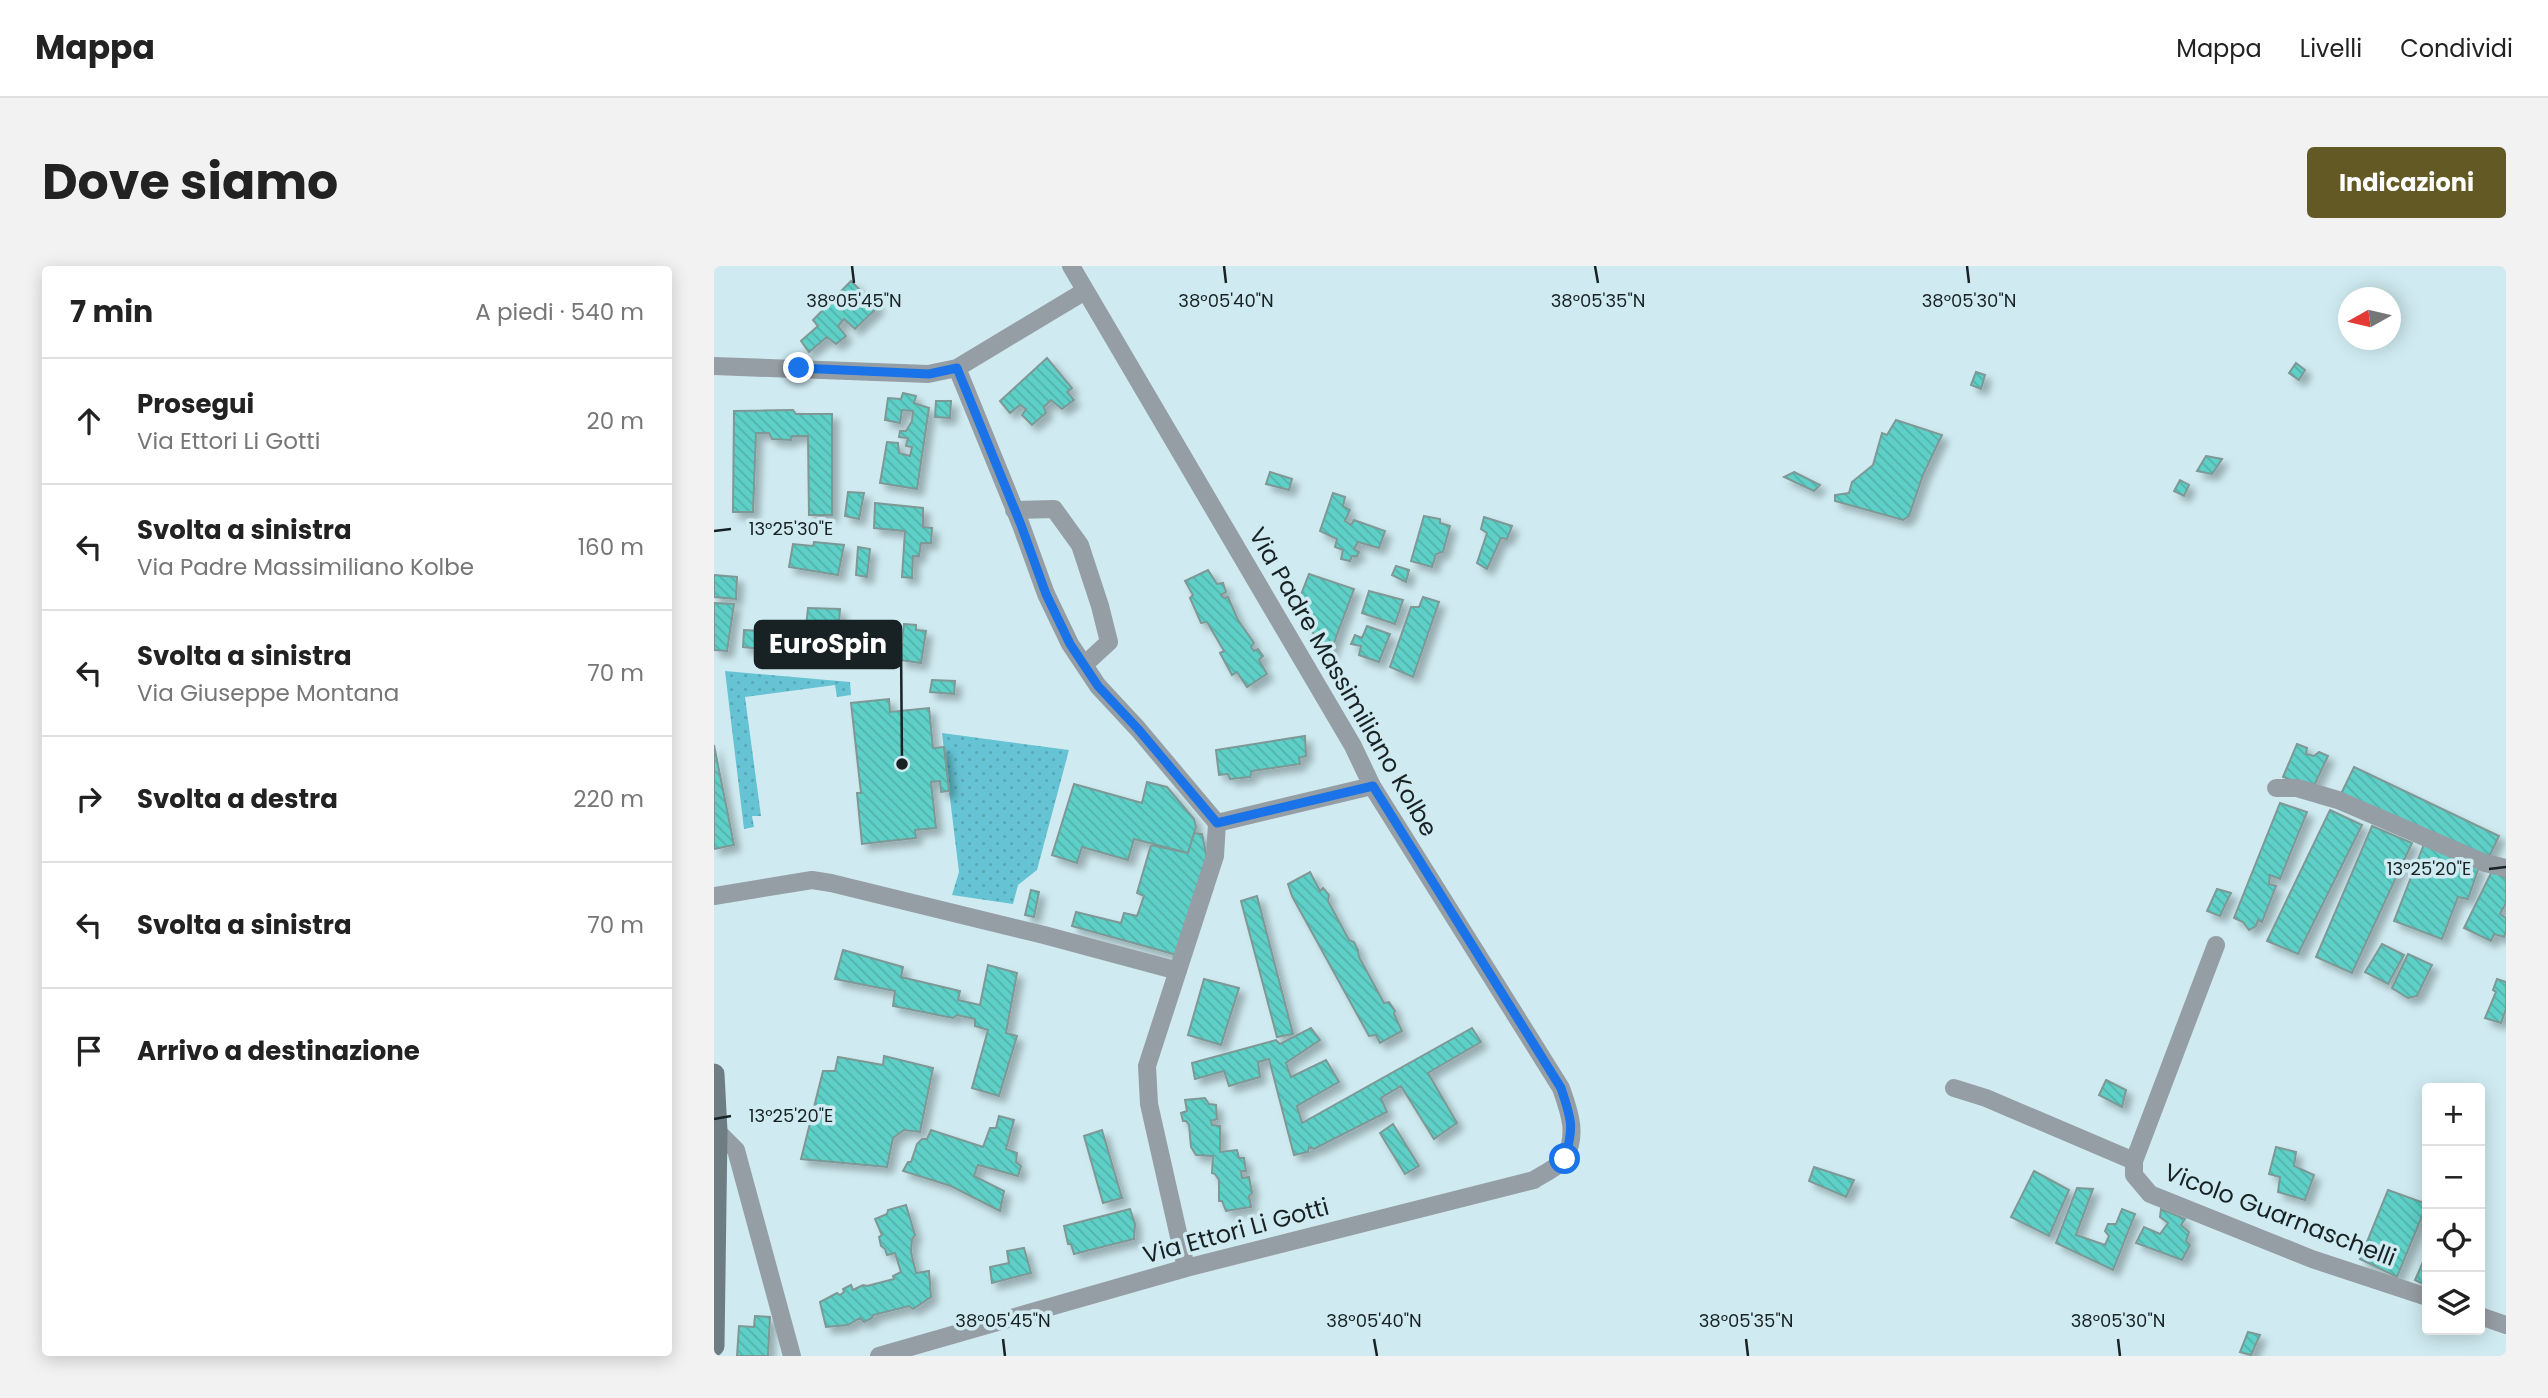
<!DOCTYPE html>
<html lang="it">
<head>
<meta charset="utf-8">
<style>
	:root { --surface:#fff; --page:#f2f2f2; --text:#222; --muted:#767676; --line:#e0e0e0; --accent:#635925 }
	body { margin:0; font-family:Poppins,sans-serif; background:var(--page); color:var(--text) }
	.controls { position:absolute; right:21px; bottom:21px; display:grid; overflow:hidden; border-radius:7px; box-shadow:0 4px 18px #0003 }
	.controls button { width:63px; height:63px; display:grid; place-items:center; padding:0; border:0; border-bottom:2px solid var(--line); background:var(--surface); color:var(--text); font:35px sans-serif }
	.compass { position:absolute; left:1624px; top:21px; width:63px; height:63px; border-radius:50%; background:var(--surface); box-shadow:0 4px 18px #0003; rotate:262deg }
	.stop { position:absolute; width:21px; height:21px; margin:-16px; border:5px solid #1a73e8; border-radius:50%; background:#fff }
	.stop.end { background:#1a73e8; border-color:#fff; box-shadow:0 2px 7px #0008 }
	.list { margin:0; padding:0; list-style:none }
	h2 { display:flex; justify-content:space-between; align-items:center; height:91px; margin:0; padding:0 28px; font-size:30px }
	h2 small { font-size:23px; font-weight:400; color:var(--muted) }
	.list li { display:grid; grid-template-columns:46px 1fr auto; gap:21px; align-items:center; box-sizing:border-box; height:126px; padding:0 28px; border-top:2px solid var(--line) }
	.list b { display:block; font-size:26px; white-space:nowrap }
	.list p { margin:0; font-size:23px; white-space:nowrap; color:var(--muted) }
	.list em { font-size:23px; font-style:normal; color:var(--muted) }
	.icon { flex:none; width:38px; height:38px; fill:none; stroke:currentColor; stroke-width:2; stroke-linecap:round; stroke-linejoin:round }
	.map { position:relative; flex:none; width:1792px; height:1090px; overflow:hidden; border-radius:7px }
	header { display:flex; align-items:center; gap:42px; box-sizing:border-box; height:98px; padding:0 35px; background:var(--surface); border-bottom:2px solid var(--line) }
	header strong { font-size:33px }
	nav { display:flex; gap:38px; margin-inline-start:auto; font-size:24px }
	.intro { display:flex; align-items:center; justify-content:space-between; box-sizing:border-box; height:168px; padding:0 42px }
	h1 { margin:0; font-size:49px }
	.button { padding:18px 32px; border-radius:7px; background:var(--accent); color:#fff; font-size:24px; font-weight:700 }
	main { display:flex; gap:42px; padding:0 42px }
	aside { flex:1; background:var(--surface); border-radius:7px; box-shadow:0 4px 18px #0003 }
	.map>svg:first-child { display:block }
	.grass { fill:url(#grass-dots) }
	.building { fill:url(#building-back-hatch); stroke:#7e9896; stroke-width:2; filter:url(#shadow) }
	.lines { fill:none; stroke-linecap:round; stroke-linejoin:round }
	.street { stroke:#959ea4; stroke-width:18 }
	.secondary { stroke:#6e7c84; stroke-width:21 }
	.route { stroke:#1a73e8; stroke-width:9 }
	.ticks { fill:none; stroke:#182224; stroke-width:2.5 }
	.labels { text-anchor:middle; stroke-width:7; stroke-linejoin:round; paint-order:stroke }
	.street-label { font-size:24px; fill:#182224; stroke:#cfebf1 }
	.ticks-label { font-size:18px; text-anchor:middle; fill:#182224; stroke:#cfebf1; stroke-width:7; stroke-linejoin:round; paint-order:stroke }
	.leader { fill:none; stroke:#182224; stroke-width:2.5 }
	.callout-dot { fill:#182224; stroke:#cfebf1; stroke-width:2.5 }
	.callout { fill:#182224; stroke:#182224; stroke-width:2.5 }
	.callout-label { font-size:26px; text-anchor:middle; font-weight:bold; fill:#fff }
</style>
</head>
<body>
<header>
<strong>Mappa</strong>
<nav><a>Mappa</a><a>Livelli</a><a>Condividi</a></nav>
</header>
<div class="intro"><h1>Dove siamo</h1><a class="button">Indicazioni</a></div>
<main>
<aside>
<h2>7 min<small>A piedi · 540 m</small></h2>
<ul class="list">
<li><svg class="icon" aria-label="ahead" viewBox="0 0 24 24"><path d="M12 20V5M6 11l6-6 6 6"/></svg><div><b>Prosegui</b><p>Via Ettori Li Gotti</p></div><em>20 m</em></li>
<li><svg class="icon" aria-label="left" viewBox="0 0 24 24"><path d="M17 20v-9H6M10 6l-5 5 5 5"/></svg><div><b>Svolta a sinistra</b><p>Via Padre Massimiliano Kolbe</p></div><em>160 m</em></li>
<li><svg class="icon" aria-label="left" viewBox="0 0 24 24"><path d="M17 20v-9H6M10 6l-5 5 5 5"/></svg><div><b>Svolta a sinistra</b><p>Via Giuseppe Montana</p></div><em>70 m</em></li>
<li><svg class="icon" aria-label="right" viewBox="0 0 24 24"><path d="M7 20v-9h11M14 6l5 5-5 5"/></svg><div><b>Svolta a destra</b></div><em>220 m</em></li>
<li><svg class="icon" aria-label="left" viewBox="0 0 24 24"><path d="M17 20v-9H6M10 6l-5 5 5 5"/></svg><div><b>Svolta a sinistra</b></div><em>70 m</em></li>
<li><svg class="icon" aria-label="arrive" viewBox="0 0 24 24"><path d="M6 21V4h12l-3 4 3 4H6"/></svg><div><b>Arrivo a destinazione</b></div></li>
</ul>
</aside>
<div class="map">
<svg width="1792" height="1090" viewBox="0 0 1792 1090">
	<defs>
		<pattern id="grass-dots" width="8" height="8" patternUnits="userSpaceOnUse" patternTransform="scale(1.75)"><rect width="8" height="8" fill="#65c3d4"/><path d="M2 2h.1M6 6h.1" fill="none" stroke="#57a7b6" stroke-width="1.8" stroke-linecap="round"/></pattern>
		<pattern id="building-back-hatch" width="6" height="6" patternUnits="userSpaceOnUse" patternTransform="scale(1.75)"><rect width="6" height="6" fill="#5ed0c7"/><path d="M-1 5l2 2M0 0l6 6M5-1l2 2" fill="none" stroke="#51b2ab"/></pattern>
		<filter id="shadow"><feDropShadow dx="6" dy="6" stdDeviation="3.5" flood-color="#0004"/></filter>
	</defs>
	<rect width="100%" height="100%" fill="#cfebf1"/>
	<path class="grass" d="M11,405L136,416L137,429L123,431L121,419L31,431L47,550H38L40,561L30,563Z
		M228,467L355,484L323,604L304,619L299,638L238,629L245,606Z"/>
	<path class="building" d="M137,15L151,29L154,27L164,41L141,63L130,53L124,60L132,70L122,78L113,71L95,86L87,75L104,60L99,54Z
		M333,92L358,122L353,126L360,134L348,143L337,134L330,141L332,147L318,159L308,149L312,143L306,139L296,147L286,135Z
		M1582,97L1591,104L1585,114L1575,107Z
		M1262,106L1271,109L1267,123L1257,119Z
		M189,127L202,130L200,137L215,142L203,223L166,217L173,176L184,177L185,187L196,190L198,181L192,180L194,172L185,171L186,165H192L198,155L199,145L188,144L186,157L171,154L174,132L187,133Z
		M222,135H237L236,152L221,151Z
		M79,144L82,148H118V249H95L94,170H78L77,174L58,173L55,167H42L39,246H19L20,145Z
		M1182,154L1228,169L1209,209L1195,250L1189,254L1121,235V229L1135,227L1138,216L1159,199L1168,167L1173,169Z
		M1492,190L1508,193L1498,208L1483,205Z
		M556,206L578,213L575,224L552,218Z
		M1080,206L1106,219L1100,225L1070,211Z
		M1466,214L1475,219L1470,230L1460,225Z
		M134,226L150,227L145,253L131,250Z
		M619,227L631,231L629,240L636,244L631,255L637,259L640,254L671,265L665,282L644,276L640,283L645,286L643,290H638L636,295L627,293L629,284L621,281L623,273L606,265Z
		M161,237L209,242V261L218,262L217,277H207L205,290H199L198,312L188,311L191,265L160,262Z
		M710,250L726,253V257L736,260L729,286L722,288L718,301L697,295Z
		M770,251L798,260L793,273L787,272L773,303L763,297L773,267L767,263Z
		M100,276L130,279L124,309L75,301L79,278L99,280Z
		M144,281L156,283L153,311L142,309Z
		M682,300L695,304L692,316L678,309Z
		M494,304L503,318L509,317L512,326L507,329L510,332L514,331L524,354L540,377L537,381L540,385L544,383L549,390L545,394L553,408L533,421L523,406L518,409L506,387L510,385L493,356L487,357L476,332L479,329L471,315Z
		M595,308L640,323L614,393L583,339Z
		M0,309L23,311L22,333L0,331Z
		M655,325L689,334L681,358L648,347Z
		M709,331L725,336L699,411L676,401L697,341H705Z
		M0,337L20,338L13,385L0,384Z
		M94,342L126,343L123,384L90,380Z
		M190,358L202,359V364L212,365L207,397L186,394Z
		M653,360L676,368L665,396L645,389L647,380L637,378L641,369L648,372Z
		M30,364L48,365V383L29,381Z
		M218,414L241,415L240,428L216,426Z
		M175,433L176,446L215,442L219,482L230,481L235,525L227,526L226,515L217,516L222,562L201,564L202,572L148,578L143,527H147L137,437Z
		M591,470L592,490L585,492L586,498L538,505L536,511L516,513L514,508L505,509L502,484Z
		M1583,478L1593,482L1592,488L1600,490L1605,486L1614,490L1599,522L1569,511Z
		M0,479L20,579L0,583Z
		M1640,501L1785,570L1774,593L1626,530Z
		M433,516L453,521L480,553L482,561L474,587L420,573L414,594L368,581L363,597L338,589L360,518L428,537Z
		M1566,537L1593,546L1566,613L1556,609L1555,618L1562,620L1548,656L1544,654L1542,660L1535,664L1529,656L1520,652Z
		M1616,544L1648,559L1584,688L1553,675Z
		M1658,560L1698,577L1638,707L1602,691Z
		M480,567L488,568L493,593L463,689L358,660L362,646L407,657L410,647L423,650L430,630L423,627L437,579L474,587Z
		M1710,578L1765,601L1754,633L1744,631L1728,673L1680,655Z
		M1778,605L1792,612V637L1786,648L1792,652V665L1790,671L1780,668L1777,675L1750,662Z
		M596,606L606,625L609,622L615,629L614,635L635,674L640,676L644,684L645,691L670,737L675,736L681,745L680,748L688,765L666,777L662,769L655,770L578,630L574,618Z
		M1503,623L1517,627L1506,650L1493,645Z
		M317,624L325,626L320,651L311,649Z
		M543,630L579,768L563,771L527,635Z
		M1668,678L1690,689L1674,718L1651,706Z
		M129,684L189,701L187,711L246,725L244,734L266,739L274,699L303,707L292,767L303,770L285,830L258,822L274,764L261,760V753L243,749L239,752L179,740L181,725L121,713Z
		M1694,688L1718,699L1703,730L1694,732L1678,722Z
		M490,713L525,722L507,779L474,769Z
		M1783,713L1792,716V743L1787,757L1771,752L1782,726L1779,724Z
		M597,762L606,774L572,797L577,811L612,794L625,816L583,840L588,857L758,762L767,776L714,807L743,857L720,873L687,820L667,832L673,846L600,883L595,881L594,886L580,889L555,793L544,796L546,811L515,820L510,805L481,813L478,797L562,774L566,778Z
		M170,790L219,802L206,866L190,864L179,872L173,901L87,893L109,805H121L124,791L169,799Z
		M1392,814L1412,824L1408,841L1385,829Z
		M491,832L495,838L502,839L503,853L497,855L498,859L506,860V886L523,884L525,892H530L532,905H527L528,912L535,911L538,927L535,930L537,941L512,945L508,935H505V914L501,908L498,907L499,890L482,889L477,881L475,859L472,855H469L467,847L473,845L471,834Z
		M285,850L300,854L292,883L303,887L302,896L307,900L304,910L264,899L260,910L290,925L286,945L237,920L189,905L194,896H197L203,878L208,873H213L217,864L269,881L276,862H282Z
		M679,858L705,900L691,908L666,867Z
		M388,864L408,932L389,937L370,870Z
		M1562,881L1582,886L1580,900L1600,909L1591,934L1564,926L1566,911L1555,908Z
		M1100,901L1140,914L1132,931L1095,915Z
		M1320,905L1355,924L1335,970L1297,951Z
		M1363,922L1379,923L1362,969L1391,979L1395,970L1391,965L1394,958H1402L1408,943L1421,948L1399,1004L1342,977Z
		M1674,924L1713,938L1683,1011L1646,993Z
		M192,939L201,969L198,973L197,986L202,1007L215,1005L217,1031L199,1043L195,1040L159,1049L158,1052L150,1056L146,1052L134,1059L112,1061L106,1036L123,1027L126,1029L130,1026L129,1023L137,1019L139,1024L149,1019L153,1020L180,1013L179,1010L187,1006L181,987L173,989L171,983L167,980L165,971L168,969L161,953L173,948L174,944Z
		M416,943L421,958L420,973L360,988L357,978H354L350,960Z
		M1447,943L1471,953L1467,959L1475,966L1472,975L1476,979L1468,994L1422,977L1430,961L1446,968L1454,957L1446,951Z
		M310,982L317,1007L278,1017L276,1001L295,997L293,985Z
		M1713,987V1020L1701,1014Z
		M41,1050L56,1051L54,1090H23L25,1060L40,1061Z
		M1534,1066L1546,1069L1537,1089L1526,1086Z"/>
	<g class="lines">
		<path class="street" d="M0,100L214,108L243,102L371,25
			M243,102L307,259L332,328L356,378L384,420L424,463L503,557
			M300,244L340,243L366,279L386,340L395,376L370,399
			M1562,522H1583L1624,534L1771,597L1792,602
			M0,630L98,614L117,617L330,669L464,705
			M1502,679L1420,895V909L1436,928L1598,993L1713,1031
			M1240,822L1272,832L1420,895
			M3,865L22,884L78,1090
			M472,1002L435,838L433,800L501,590L503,557L658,520
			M1766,1050L1792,1059
			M165,1090L472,1002L820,914C829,908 846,900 851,891C864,868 855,845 847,822L658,520L639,480L357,0"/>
		<path class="secondary" d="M0,808L3,865L0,1080"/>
	</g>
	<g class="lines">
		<path class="route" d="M85,102L215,108L243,102L307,259L332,328L356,378L384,420L424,463L503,557L659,520L847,822C858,855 860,860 851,893"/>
	</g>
	<path class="ticks" d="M138,0L140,17M510,0L512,17M881,0L884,17M1253,0L1255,17M0,265L17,263M1775,603L1792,601M0,853L17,850M289,1073L291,1090M660,1073L663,1090M1032,1073L1034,1090M1404,1073L1406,1090"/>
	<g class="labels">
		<g class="street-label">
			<text transform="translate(629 416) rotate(60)" y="8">Via Padre Massimiliano Kolbe</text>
			<text transform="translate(1566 949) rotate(21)" y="8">Vicolo Guarnaschelli</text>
			<text transform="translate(522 965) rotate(-15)" y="8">Via Ettori Li Gotti</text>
		</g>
	</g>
	<g class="ticks-label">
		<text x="140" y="41">38°05'45"N</text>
		<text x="512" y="41">38°05'40"N</text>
		<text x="884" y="41">38°05'35"N</text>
		<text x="1255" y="41">38°05'30"N</text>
		<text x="77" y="269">13°25'30"E</text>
		<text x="1715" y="609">13°25'20"E</text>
		<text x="77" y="856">13°25'20"E</text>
		<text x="289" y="1061">38°05'45"N</text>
		<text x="660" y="1061">38°05'40"N</text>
		<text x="1032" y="1061">38°05'35"N</text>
		<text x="1404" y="1061">38°05'30"N</text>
	</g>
	<path class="leader" d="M188 498L187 378"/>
	<circle class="callout-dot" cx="188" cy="498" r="7"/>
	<rect class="callout" x="41" y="355" width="146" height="47" rx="7"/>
	<g class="callout-label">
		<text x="114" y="387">EuroSpin</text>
	</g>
</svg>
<div class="controls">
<button>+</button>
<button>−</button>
<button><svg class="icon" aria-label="locate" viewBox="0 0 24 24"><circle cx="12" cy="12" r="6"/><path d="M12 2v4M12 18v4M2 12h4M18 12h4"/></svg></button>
<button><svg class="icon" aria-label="layers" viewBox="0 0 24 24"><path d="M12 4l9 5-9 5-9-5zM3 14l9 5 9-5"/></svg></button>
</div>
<svg class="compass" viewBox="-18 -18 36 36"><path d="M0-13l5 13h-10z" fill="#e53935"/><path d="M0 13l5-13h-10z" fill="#767676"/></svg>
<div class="stop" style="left:851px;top:893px"></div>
<div class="stop end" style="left:85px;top:102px"></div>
</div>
</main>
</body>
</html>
